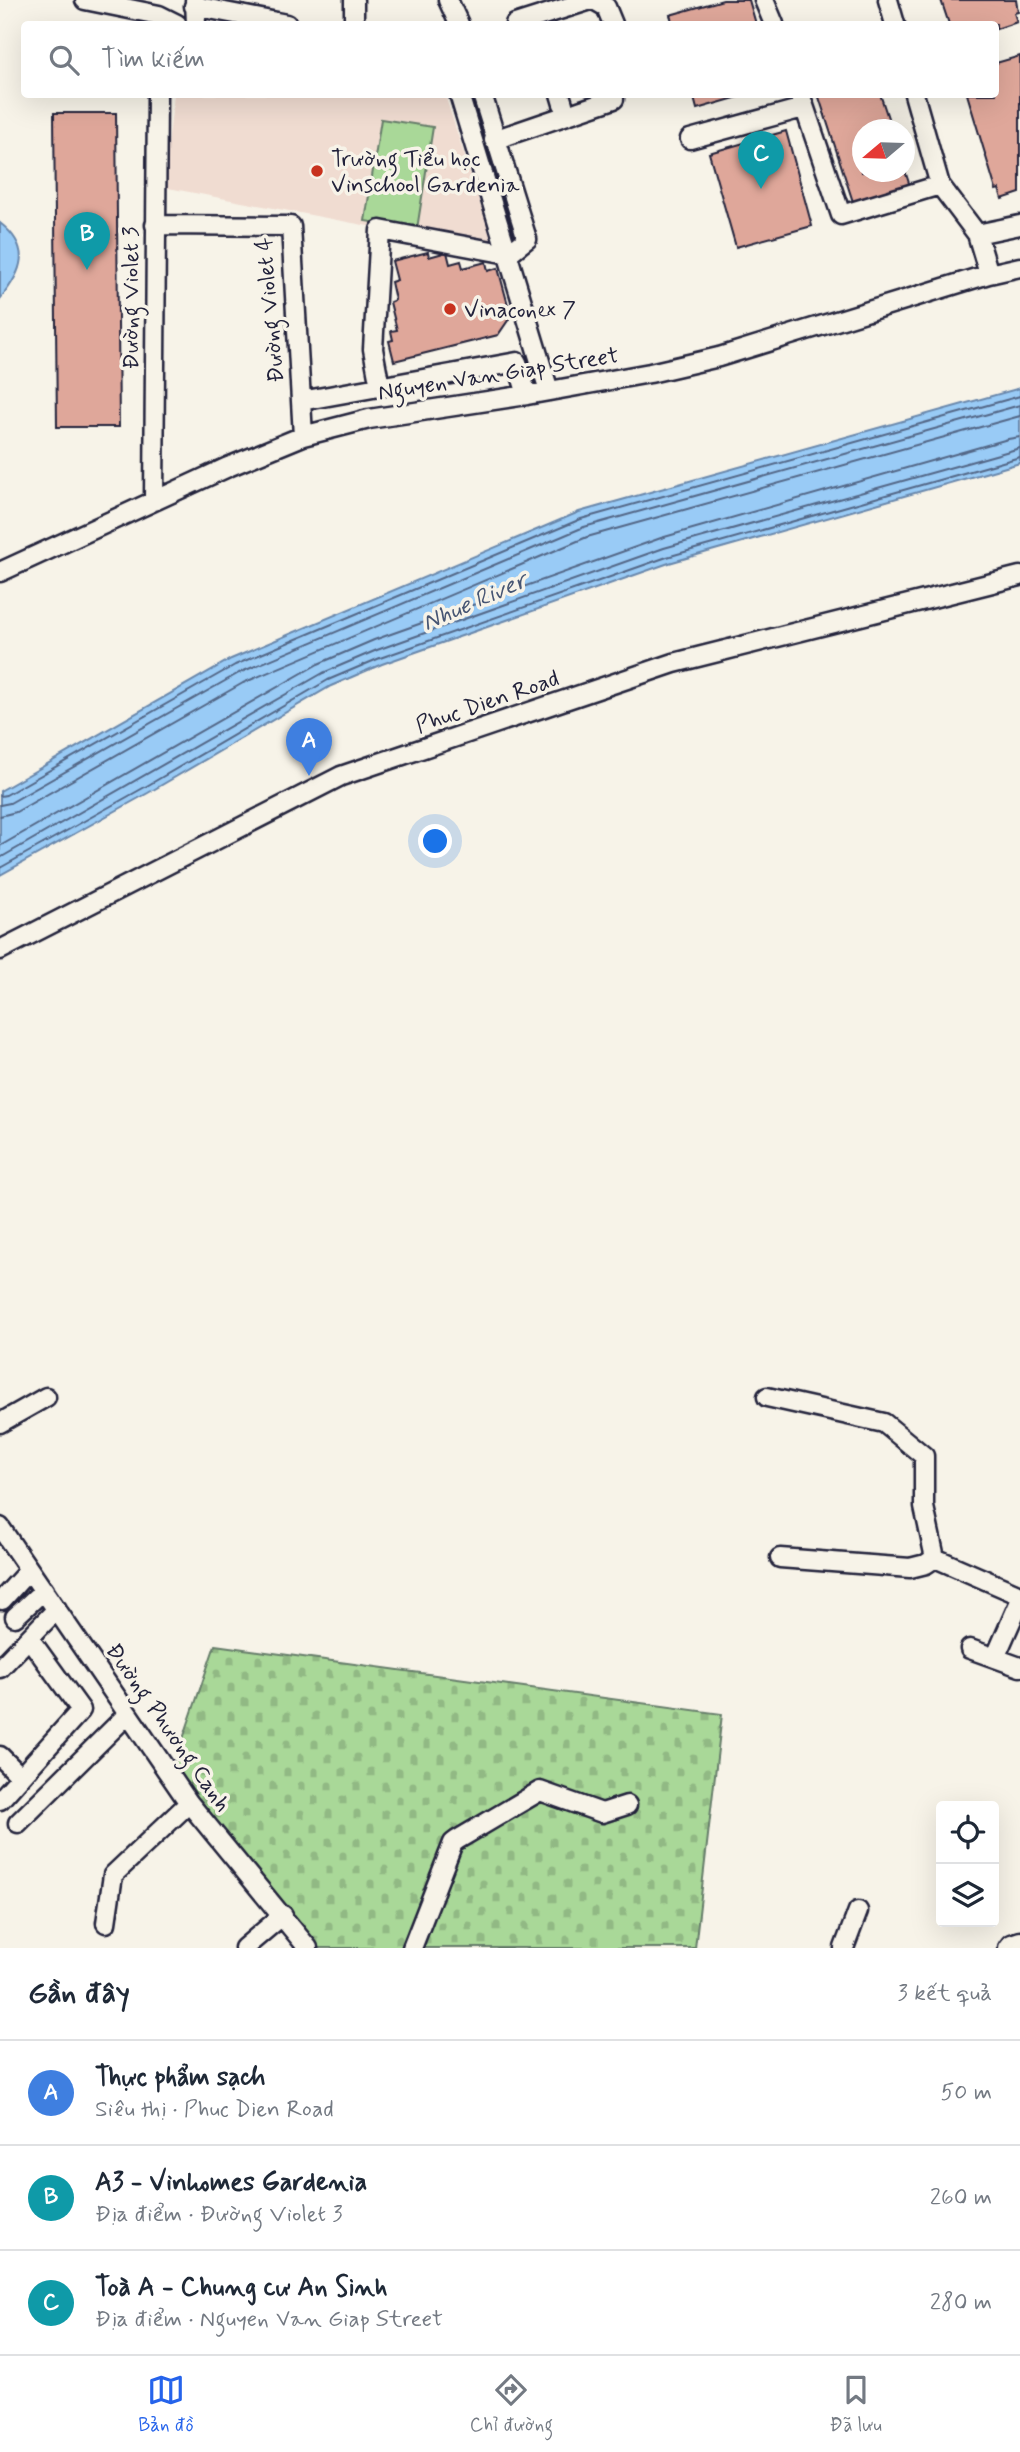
<!DOCTYPE html>
<html lang="vi">
<head>
<meta charset="utf-8">
<style>
	:root { --surface:#fff; --page:#f6f6f7; --text:#1f2937; --muted:#747a83; --line:#e0e1e3; --accent:#2563eb }
	body { margin:0; font-family:Mynerve,sans-serif; background:var(--page); color:var(--text) }
	.controls { position:absolute; right:21px; bottom:21px; display:grid; overflow:hidden; border-radius:7px; box-shadow:0 7px 28px #0002 }
	.controls button { width:63px; height:63px; display:grid; place-items:center; padding:0; border:0; border-bottom:2px solid var(--line); background:var(--surface); color:var(--text); font:35px sans-serif }
	.compass { position:absolute; left:852px; top:119px; width:63px; height:63px; border-radius:50%; background:var(--surface); box-shadow:0 7px 28px #0002; rotate:251deg }
	.you { position:absolute; left:436px; top:842px; width:24px; height:24px; margin:-18px; border:5px solid #fff; border-radius:50%; background:#1a73e8; box-shadow:0 0 0 10px #1a73e833 }
	.badge { display:grid; place-items:center; width:46px; height:46px; border-radius:50%; background:var(--accent); color:#fff; font-size:23px; font-weight:700 }
	.pin { position:absolute; translate:-50% -58px; filter:drop-shadow(0 2px 4px #0008) }
	.pin::after { content:''; position:absolute; top:37px; width:24px; height:21px; background:inherit; clip-path:polygon(0 0,100% 0,50% 100%) }
	.list { margin:0; padding:0; list-style:none }
	h2 { display:flex; justify-content:space-between; align-items:center; height:91px; margin:0; padding:0 28px; font-size:30px }
	h2 small { font-size:23px; font-weight:400; color:var(--muted) }
	.list li { display:grid; grid-template-columns:46px 1fr auto; gap:21px; align-items:center; box-sizing:border-box; height:105px; padding:0 28px; border-top:2px solid var(--line) }
	.list b { display:block; font-size:26px; white-space:nowrap }
	.list p { margin:0; font-size:23px; white-space:nowrap; color:var(--muted) }
	.list em { font-size:23px; font-style:normal; color:var(--muted) }
	.icon { flex:none; width:38px; height:38px; fill:none; stroke:currentColor; stroke-width:2; stroke-linecap:round; stroke-linejoin:round }
	.map { position:relative; flex:none; width:1020px; height:1948px; overflow:hidden }
	.search { position:absolute; background:var(--surface); box-shadow:0 7px 28px #0002; left:21px; right:21px; top:21px; height:77px; display:flex; align-items:center; gap:18px; box-sizing:border-box; padding:0 24px; border-radius:7px; color:var(--muted); font-size:26px }
	.sheet { height:406px; background:var(--surface) }
	nav { display:flex; justify-content:space-around; align-items:center; box-sizing:border-box; height:98px; border-top:2px solid var(--line); background:var(--surface); font-size:19px; color:var(--muted) }
	nav a { display:grid; justify-items:center; gap:4px }
	nav .on { color:var(--accent) }
	.map>svg:first-child { display:block }
	.built { fill:#f0dcd1 }
	.grass { fill:#a9d898; stroke:#667d6a; stroke-width:2 }
	.cemetery { fill:url(#cemetery-stones); stroke:#667d6a; stroke-width:2 }
	.water { fill:#99cbf6; stroke:#6987ab; stroke-width:2 }
	.lines { fill:none; stroke-linecap:round; stroke-linejoin:round }
	.shore { stroke:#526686; stroke-width:2 }
	.building { fill:#dfa79a; stroke:#22223b; stroke-width:2 }
	.minor-casing { stroke:#22223b; stroke-width:23 }
	.minor { stroke:#f7f3e8; stroke-width:18 }
	.poi-dot { fill:#c8321e; stroke:#f7f3e8; stroke-width:2.5 }
	.labels { text-anchor:middle; stroke-width:7; stroke-linejoin:round; paint-order:stroke }
	.poi-label { font-size:23px; fill:#22223b; stroke:#f7f3e8; text-anchor:start }
	.street-label { font-size:23px; fill:#22223b; stroke:#f7f3e8 }
	.water-label { font-size:24px; font-style:italic; fill:#465573; stroke:#f7f3e8 }
</style>
</head>
<body>
<div class="map">
<svg width="1020" height="1948" viewBox="0 0 1020 1948">
	<defs>
		<pattern id="cemetery-stones" width="16" height="16" patternUnits="userSpaceOnUse" patternTransform="scale(1.75)"><rect width="16" height="16" fill="#a9d898"/><path d="M2 7V4a2 2 0 0 1 4 0v3zM10 15v-3a2 2 0 0 1 4 0v3z" fill="#91b984"/></pattern>
	</defs>
	<rect width="100%" height="100%" fill="#f7f3e8"/>
	<filter id="ink" filterUnits="userSpaceOnUse"><feTurbulence type="fractalNoise" baseFrequency=".0143" numOctaves="2"/><feDisplacementMap in="SourceGraphic" scale="14" xChannelSelector="R" yChannelSelector="G"/><feConvolveMatrix kernelMatrix="1 2 1 2 8 2 1 2 1" color-interpolation-filters="sRGB"/></filter>
	<g filter="url(#ink)">
		<path class="built" d="M174,95H445L495,250L163,187Z"/>
		<path class="grass" d="M381,119L433,127L417,229L365,221Z"/>
		<path class="cemetery" d="M215,1645L722,1714L695,1948H308L170,1777Z"/>
		<path class="water" d="M0,223C32,248 23,271 0,299Z
			M1020,388V463L669,563L382,664L331,686L148,793L0,875V791L231,659L579,512Z"/>
		<g class="lines">
			<path class="shore" d="M0,796L6,795L235,665L581,519L1020,396
				M0,805L10,803L239,673L584,527L1020,405
				M0,816L16,812L243,683L587,537L1020,416
				M0,846L318,664L374,640L661,538L1008,439L1020,437
				M0,858L323,673L377,650L664,548L1020,448
				M0,868L145,787L328,680L380,658L667,557L1020,457"/>
		</g>
		<path class="building" d="M723,0H749L756,24H673L670,15Z
			M941,0H1016L1018,12L1014,13L1017,22L996,29V24H949Z
			M1020,56V193L1002,199L999,189L996,190L967,94H996V63Z
			M693,94H749L697,109Z
			M818,94H880L892,130H862V172H904V168L911,189L855,208Z
			M54,113H116L119,427H57Z
			M786,131L812,226L736,247L709,153Z
			M428,252L429,257L447,252L450,264L461,261L463,268L486,262L488,271L498,268L511,316L498,335L394,361L389,341L393,340L391,331L397,330L390,302L395,300L391,282L397,280L392,261Z"/>
		<g class="lines">
			<g class="minor-casing">
				<path id="minor" d="M85,0L159,15L177,24
					M195,0L196,24
					M448,0L459,24
					M594,0L606,7L613,24
					M764,0L774,24
					M888,0L895,24
					M194,6L287,24
					M354,24V0
					M515,24L591,0
					M459,94L549,391
					M482,94L527,239L508,254
					M560,94L563,104
					M800,94L841,215L940,185
					M914,94L940,185L977,234L989,274
					M690,139L803,108
					M494,140L614,99
					M155,225L291,226L303,436
					M977,234L1020,225
					M380,387L373,349L380,230L508,254
					M301,401L517,362L527,395
					M154,501L157,94
					M0,572L228,467L303,436L369,419L527,395L650,373L719,357L989,274L1020,267
					M0,950L341,776L674,663L1020,576
					M767,1397L884,1423L924,1456V1507L935,1558L1020,1595
					M0,1423L46,1397
					M0,1527L189,1803L308,1948
					M780,1558L910,1568L926,1564L935,1558
					M2,1600L29,1570
					M15,1617L44,1590
					M970,1649L1020,1667
					M995,1658L1020,1601
					M0,1668L57,1609
					M0,1756L20,1776
					M0,1800L81,1710L29,1638
					M18,1823L128,1714
					M106,1923L113,1875L189,1803
					M244,1948L283,1915
					M412,1948L453,1843L457,1840L540,1791L602,1813L627,1805
					M844,1948L858,1911
					M1008,1948L1011,1944L1020,1941"/>
			</g>
			<use href="#minor" class="minor"/>
		</g>
	</g>
	<g class="poi-dot">
		<circle cx="317" cy="171" r="7"/>
		<circle cx="450" cy="309" r="7"/>
	</g>
	<g class="labels">
		<g class="poi-label">
			<text x="331" y="166">Trường Tiểu học<tspan x="331" dy="26">Vinschool Gardenia</tspan></text>
			<text x="464" y="317">Vinaconex 7</text>
		</g>
		<g class="street-label">
			<text transform="translate(130 298) rotate(-90)" y="8">Đường Violet 3</text>
			<text transform="translate(269 310) rotate(-95)" y="8">Đường Violet 4</text>
			<text transform="translate(498 373) rotate(-9)" y="8">Nguyen Van Giap Street</text>
			<text transform="translate(487 701) rotate(-19)" y="8">Phuc Dien Road</text>
			<text transform="translate(169 1727) rotate(55)" y="8">Đường Phương Canh</text>
		</g>
		<g class="water-label">
			<text transform="translate(474 601) rotate(-24)" y="8">Nhue River</text>
		</g>
	</g>
</svg>
<div class="controls">
<button><svg class="icon" aria-label="locate" viewBox="0 0 24 24"><circle cx="12" cy="12" r="6"/><path d="M12 2v4M12 18v4M2 12h4M18 12h4"/></svg></button>
<button><svg class="icon" aria-label="layers" viewBox="0 0 24 24"><path d="M12 4l9 5-9 5-9-5zM3 14l9 5 9-5"/></svg></button>
</div>
<svg class="compass" viewBox="-18 -18 36 36"><path d="M0-13l5 13h-10z" fill="#e53935"/><path d="M0 13l5-13h-10z" fill="#747a83"/></svg>
<div class="you"></div>
<div class="pin badge" style="left:309px;top:776px;background:#3f7fe0">A</div>
<div class="pin badge" style="left:87px;top:270px;background:#0f9aa8">B</div>
<div class="pin badge" style="left:761px;top:189px;background:#0f9aa8">C</div>
<div class="search"><svg class="icon" aria-label="search" viewBox="0 0 24 24"><circle cx="10" cy="10" r="6"/><path d="M15 15l6 6"/></svg>Tìm kiếm</div>
</div>
<section class="sheet">
<h2>Gần đây<small>3 kết quả</small></h2>
<ul class="list">
<li><span class="badge" style="background:#3f7fe0">A</span><div><b>Thực phẩm sạch</b><p>Siêu thị · Phuc Dien Road</p></div><em>50 m</em></li>
<li><span class="badge" style="background:#0f9aa8">B</span><div><b>A3 - Vinhomes Gardenia</b><p>Địa điểm · Đường Violet 3</p></div><em>260 m</em></li>
<li><span class="badge" style="background:#0f9aa8">C</span><div><b>Toà A - Chung cư An Sinh</b><p>Địa điểm · Nguyen Van Giap Street</p></div><em>280 m</em></li>
</ul>
</section>
<nav>
<a class="on"><svg class="icon" aria-label="map" viewBox="0 0 24 24"><path d="M3 6l6-2 6 2 6-2v14l-6 2-6-2-6 2zM9 4v14M15 6v14"/></svg>Bản đồ</a>
<a><svg class="icon" aria-label="directions" viewBox="0 0 24 24"><path d="M12 3l9 9-9 9-9-9zM9 14v-3h6M13 9l2 2-2 2"/></svg>Chỉ đường</a>
<a><svg class="icon" aria-label="saved" viewBox="0 0 24 24"><path d="M7 4h10v16l-5-4-5 4z"/></svg>Đã lưu</a>
</nav>
</body>
</html>
